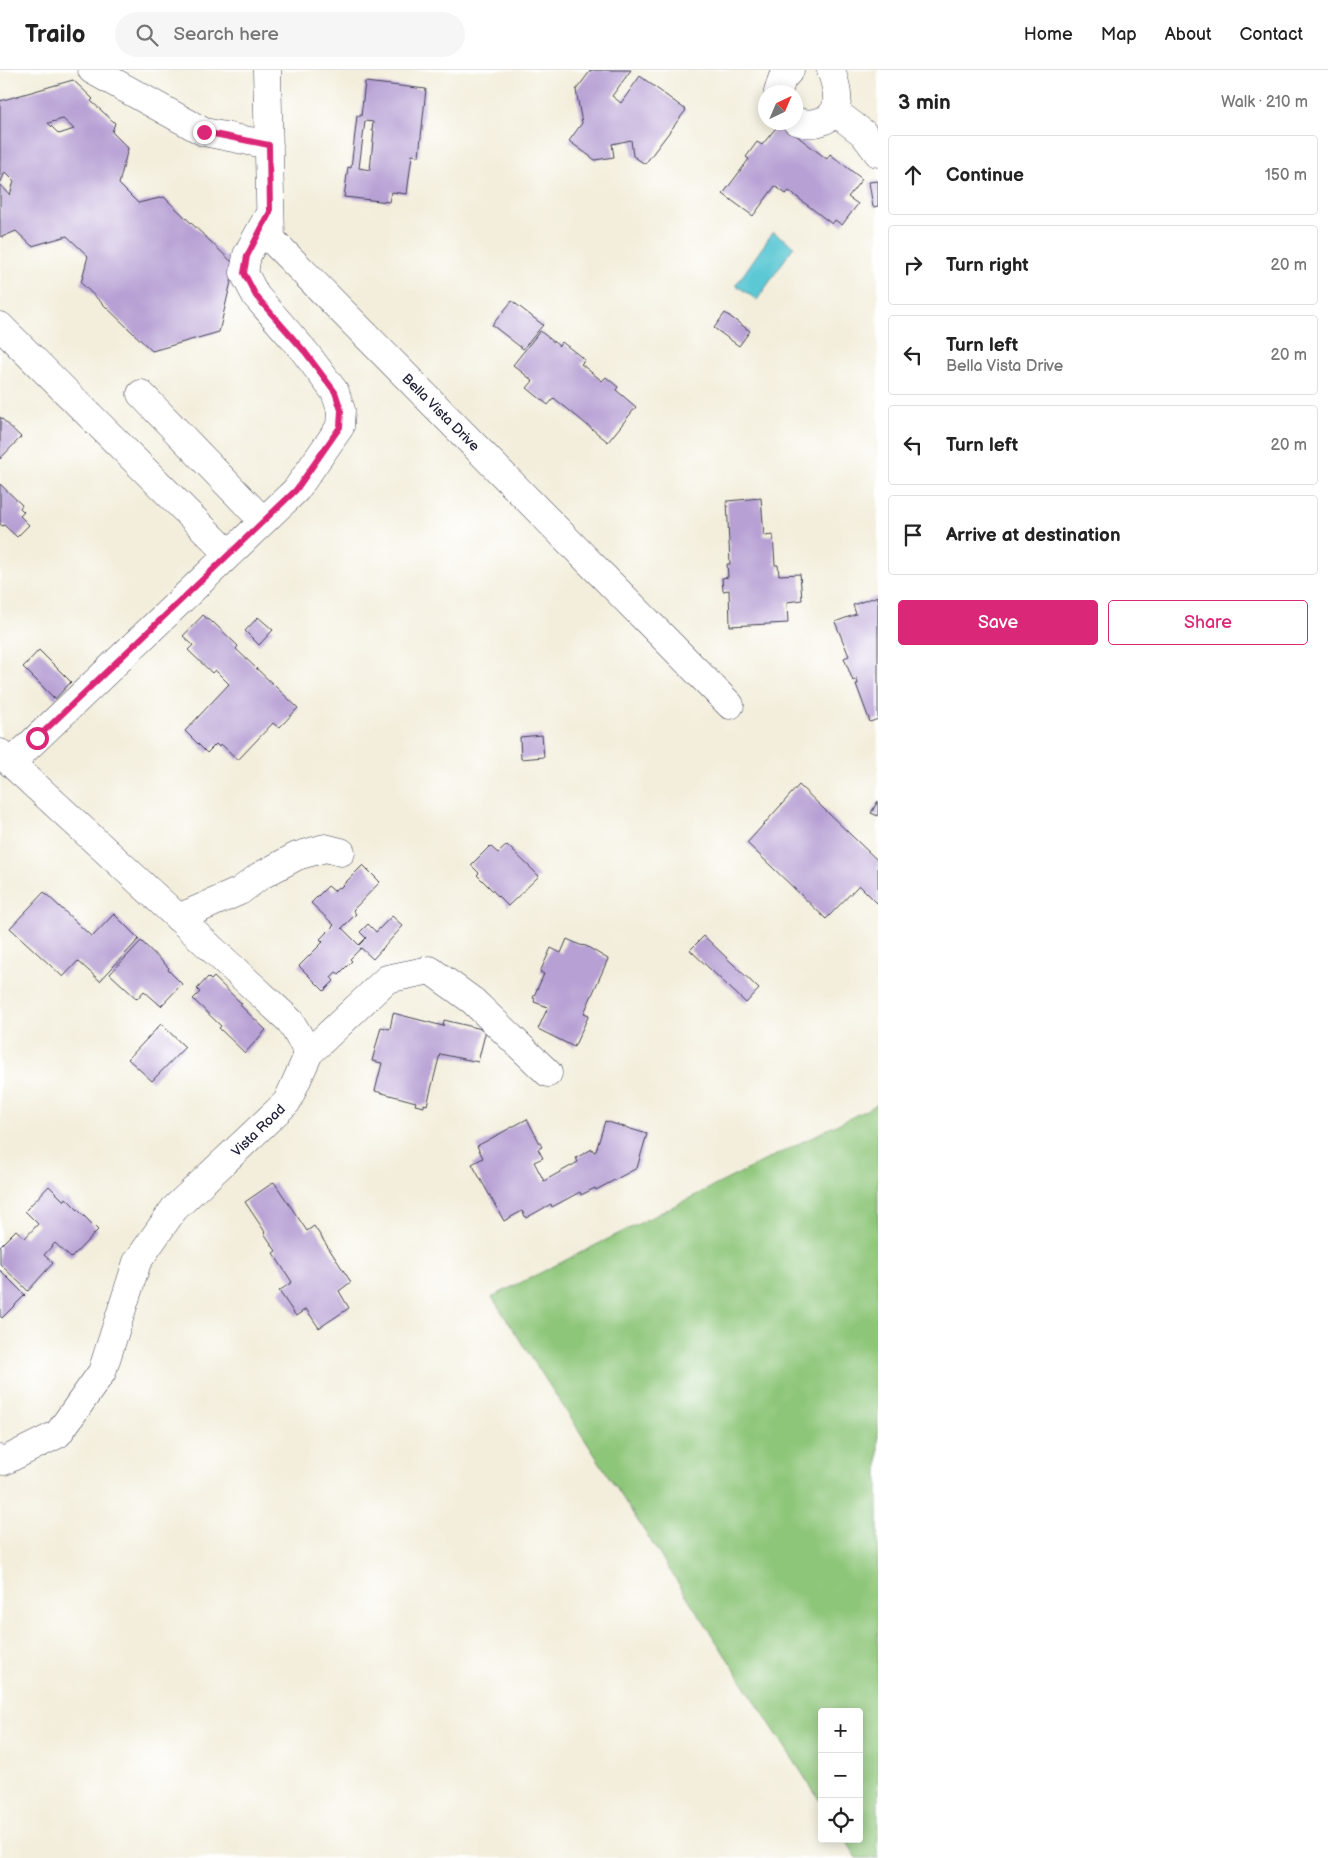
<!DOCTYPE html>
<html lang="en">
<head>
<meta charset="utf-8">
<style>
	:root { --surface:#fff; --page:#f6f6f6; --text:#222; --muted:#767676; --line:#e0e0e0; --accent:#db2777 }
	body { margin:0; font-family:"Balsamiq Sans",sans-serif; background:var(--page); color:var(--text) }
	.controls { position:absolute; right:15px; bottom:15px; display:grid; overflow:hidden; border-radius:5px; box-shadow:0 2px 12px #0003 }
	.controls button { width:45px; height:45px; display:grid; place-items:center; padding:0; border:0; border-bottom:1px solid var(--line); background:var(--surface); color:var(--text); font:25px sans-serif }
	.compass { position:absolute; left:758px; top:15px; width:45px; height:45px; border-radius:50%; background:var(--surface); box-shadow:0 2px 12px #0003; rotate:44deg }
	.stop { position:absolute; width:15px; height:15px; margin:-11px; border:4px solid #db2777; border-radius:50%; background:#fff }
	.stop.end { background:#db2777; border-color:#fff; box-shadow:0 1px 5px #0008 }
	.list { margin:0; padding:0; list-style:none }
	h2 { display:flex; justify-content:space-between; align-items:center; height:65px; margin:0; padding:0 20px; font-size:21px }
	h2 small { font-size:16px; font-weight:400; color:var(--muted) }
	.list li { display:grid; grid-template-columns:32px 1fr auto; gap:15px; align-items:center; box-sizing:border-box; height:80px; margin:0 10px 10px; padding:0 10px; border:1px solid var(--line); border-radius:5px }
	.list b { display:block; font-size:19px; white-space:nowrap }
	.list p { margin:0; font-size:16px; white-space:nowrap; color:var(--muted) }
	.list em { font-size:16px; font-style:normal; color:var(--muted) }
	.actions { display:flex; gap:10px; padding:15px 20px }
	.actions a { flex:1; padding:11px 0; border:1px solid var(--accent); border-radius:5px; text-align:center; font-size:18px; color:var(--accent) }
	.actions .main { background:var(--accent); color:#fff }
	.icon { flex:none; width:28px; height:28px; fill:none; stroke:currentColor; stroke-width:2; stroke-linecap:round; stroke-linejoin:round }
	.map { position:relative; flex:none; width:878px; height:1788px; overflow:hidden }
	header { display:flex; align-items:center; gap:30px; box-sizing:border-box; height:70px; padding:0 25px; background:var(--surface); border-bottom:1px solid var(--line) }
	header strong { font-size:24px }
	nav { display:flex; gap:28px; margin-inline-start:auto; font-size:18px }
	.search { width:350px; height:45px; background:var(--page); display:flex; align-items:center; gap:12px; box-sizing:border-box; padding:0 18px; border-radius:28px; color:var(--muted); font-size:19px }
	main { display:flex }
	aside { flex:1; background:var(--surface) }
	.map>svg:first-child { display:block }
	.green { fill:#8ec679; stroke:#58745a }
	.water { fill:#5cc8d4; stroke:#3f7588 }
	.building { fill:#b7a0d4; fill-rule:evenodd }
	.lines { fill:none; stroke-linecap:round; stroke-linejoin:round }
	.minor-casing { stroke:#414153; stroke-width:29 }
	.minor { stroke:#fff; stroke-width:28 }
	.route { stroke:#db2777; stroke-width:6 }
	.labels { text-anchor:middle; stroke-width:5; stroke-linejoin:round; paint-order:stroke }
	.street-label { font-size:14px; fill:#22223b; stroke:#fff }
</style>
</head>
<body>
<header>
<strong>Trailo</strong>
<div class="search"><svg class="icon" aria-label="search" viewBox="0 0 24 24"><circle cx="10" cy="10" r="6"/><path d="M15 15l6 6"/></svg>Search here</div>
<nav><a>Home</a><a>Map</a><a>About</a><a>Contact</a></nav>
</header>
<main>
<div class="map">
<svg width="878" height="1788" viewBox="0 0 878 1788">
	<rect width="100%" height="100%" fill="#fff"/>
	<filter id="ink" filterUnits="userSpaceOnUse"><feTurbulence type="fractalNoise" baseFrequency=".02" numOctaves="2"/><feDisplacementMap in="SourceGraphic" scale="10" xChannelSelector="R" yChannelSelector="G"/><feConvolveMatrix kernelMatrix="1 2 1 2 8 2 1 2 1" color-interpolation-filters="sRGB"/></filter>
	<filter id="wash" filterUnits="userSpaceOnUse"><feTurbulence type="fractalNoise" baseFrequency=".0096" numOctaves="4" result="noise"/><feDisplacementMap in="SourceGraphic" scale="20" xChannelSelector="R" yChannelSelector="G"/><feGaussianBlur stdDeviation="1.12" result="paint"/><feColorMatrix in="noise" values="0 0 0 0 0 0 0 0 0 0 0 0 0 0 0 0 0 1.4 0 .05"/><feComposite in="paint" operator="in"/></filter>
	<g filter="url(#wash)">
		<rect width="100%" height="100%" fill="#f3eedb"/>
		<path class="green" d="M878,1034V1788H857L845,1769H859V1642H822V1734L492,1227Z"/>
		<path class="water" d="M773,162L794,176L757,230L736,215Z"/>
		<g id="blocks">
			<path class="building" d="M591,0H631L612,26L621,33L640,6L686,40L645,94L633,86L631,70L612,74L614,87L595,90L569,71L582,53L576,20Z
				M73,10L93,29L91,31L115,53L112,62L128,78L119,114L138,133L164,127L235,195L219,262L152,281L81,213L88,186L67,166L32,176L16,161L2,167L0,166V114L10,125L14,111L5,102L0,114V31ZM63,49L74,59L59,64L48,53Z
				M365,12L426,19L419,86L412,85L407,124L391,122L389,132L344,127L348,97L351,98L357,46H361ZM365,51L373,52L372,61H374L370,100L359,98Z
				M780,53L827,89L830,84L862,109L848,127L858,134L842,155L835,150L832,154L789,121L786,124L775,116L753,146L723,124L749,89L746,87L757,72L762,75Z
				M878,111V136L873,137L869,112Z
				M512,231L543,255L523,279L492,255Z
				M725,243L750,261L739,276L714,258Z
				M540,261L559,276L562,272L585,290L581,294L602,311L606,307L618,317L616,320L636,337L608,372L554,328L548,335L527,318L533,311L513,295Z
				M0,347L21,367L0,389Z
				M0,414L22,435L20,438L24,442L20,446L29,455L17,467L4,455L2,456L0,454Z
				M761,428L764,466L773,465L775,495H778L779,505L800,504L802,530L787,532L788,553L730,556L729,520L723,521L722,508L728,507L727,494H730L727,431Z
				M878,526V649L870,652L856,614H858L857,609L853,611L844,588L849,586L835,552L856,544L853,535Z
				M203,545L212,553L213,552L238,576L236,579L298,638L279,658L273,653L238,690L221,674L219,677L216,674L207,683L185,661L229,614L215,600L212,603L188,580L193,575L183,566Z
				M258,547L273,560L259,575L245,561Z
				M39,580L71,612L55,629L23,597Z
				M542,665L544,687L521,689L520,667Z
				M799,715L878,791V834L859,815L826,849L747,773Z
				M878,731V746L871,743Z
				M507,775L539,806L508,836L477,805L479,803L471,795L490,776L498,783Z
				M363,795L380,812L353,840L356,844L342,858L359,875L366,868L360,862L368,854L376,862L392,846L403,856L373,889L361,878L350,889L352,891L339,904L336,902L331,907L334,911L324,921L299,896L323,872L320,869L334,855L311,833L328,816L334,821L338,817L340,818Z
				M44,822L92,867L114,844L139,869L100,911L78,891L63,907L10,858Z
				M704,866L759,919L746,933L690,880Z
				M567,869L580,875L586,876L608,889L584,943L589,945L574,977L538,959L548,937L534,932L535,929L533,928L544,904L540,902L551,878L561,883Z
				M141,871L169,898L168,900L182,914L161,936L144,921L137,929L110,904Z
				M208,907L211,910L214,907L242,934L240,935L266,960L245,983L219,958L221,956L193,929L200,922L197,919Z
				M393,943L443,956L444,950L486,960L478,992L440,984L427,1035L424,1034V1037L415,1035L416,1032L375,1021L382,993L372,991L381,957L390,959Z
				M161,954L185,977L152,1011L128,989Z
				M527,1049L542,1077L538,1079L543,1088L534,1092L544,1111L578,1092L576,1088L592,1079L594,1082L596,1081L605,1051L647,1064L637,1098L596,1120L595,1118L581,1125L580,1122L552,1137L551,1134L526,1148L522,1141L504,1151L472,1094L483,1088L477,1076Z
				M274,1112L307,1161L314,1156L351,1212L339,1221L349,1238L319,1258L306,1239L296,1246L279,1221L292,1212L273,1183L276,1181L264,1163L265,1162L245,1132Z
				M49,1116L64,1131L66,1128L98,1160L71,1188L55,1173L44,1185L53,1193L28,1221L0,1194V1176L16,1160L25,1168L38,1154L25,1141Z
				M0,1200L25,1225L2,1248L0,1246Z"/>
		</g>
	</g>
	<g filter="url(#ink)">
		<use href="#blocks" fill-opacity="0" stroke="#414153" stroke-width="1"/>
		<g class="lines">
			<g class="minor-casing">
				<path id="minor" d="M92,0L204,62L269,75
					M267,0L271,169L730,635
					M778,22L782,9L790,0
					M834,41L863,63L878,83
					M796,51C812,57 836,52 837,31C838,20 834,10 831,0
					M0,256L228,483
					M141,324L263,451
					M0,683L290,951L309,983L287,1032L174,1139L137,1192L102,1302L58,1364L4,1391L0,1389
					M11,693L296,420L340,357L341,340L335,322L305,282L256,226L244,203L247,185L270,143
					M178,848L240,821L260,806L297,786L325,778L341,782
					M309,983L387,909L430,900L473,931L548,1003"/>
			</g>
			<use href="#minor" class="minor"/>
		</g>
	</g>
	<g class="lines" filter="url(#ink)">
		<path class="route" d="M37,668L296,420L340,357L341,340L335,322L305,282L256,226L244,203L247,186L270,142L269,75L204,62"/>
	</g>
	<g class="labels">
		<g class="street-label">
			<text transform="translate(441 342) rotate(45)" y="5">Bella Vista Drive</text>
			<text transform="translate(258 1060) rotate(-44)" y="5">Vista Road</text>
		</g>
	</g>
</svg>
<div class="controls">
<button>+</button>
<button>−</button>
<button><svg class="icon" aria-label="locate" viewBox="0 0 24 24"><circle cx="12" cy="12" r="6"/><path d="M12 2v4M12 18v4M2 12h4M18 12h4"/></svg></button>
</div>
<svg class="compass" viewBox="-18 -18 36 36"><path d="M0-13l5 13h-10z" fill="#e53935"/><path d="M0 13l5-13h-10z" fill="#767676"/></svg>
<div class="stop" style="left:37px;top:668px"></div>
<div class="stop end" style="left:204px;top:62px"></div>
</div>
<aside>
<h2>3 min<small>Walk · 210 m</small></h2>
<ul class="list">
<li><svg class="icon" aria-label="ahead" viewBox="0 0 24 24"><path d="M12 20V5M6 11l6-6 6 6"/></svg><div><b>Continue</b></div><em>150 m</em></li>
<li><svg class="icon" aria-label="right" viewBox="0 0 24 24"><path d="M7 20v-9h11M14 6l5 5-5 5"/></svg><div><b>Turn right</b></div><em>20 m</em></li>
<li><svg class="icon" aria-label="left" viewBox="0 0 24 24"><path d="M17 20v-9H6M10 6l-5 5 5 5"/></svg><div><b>Turn left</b><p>Bella Vista Drive</p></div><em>20 m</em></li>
<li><svg class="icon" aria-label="left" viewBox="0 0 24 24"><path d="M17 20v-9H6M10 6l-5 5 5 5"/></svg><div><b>Turn left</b></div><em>20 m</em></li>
<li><svg class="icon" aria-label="arrive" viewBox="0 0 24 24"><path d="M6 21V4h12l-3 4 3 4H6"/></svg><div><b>Arrive at destination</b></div></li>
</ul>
<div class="actions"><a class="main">Save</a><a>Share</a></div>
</aside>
</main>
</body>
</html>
